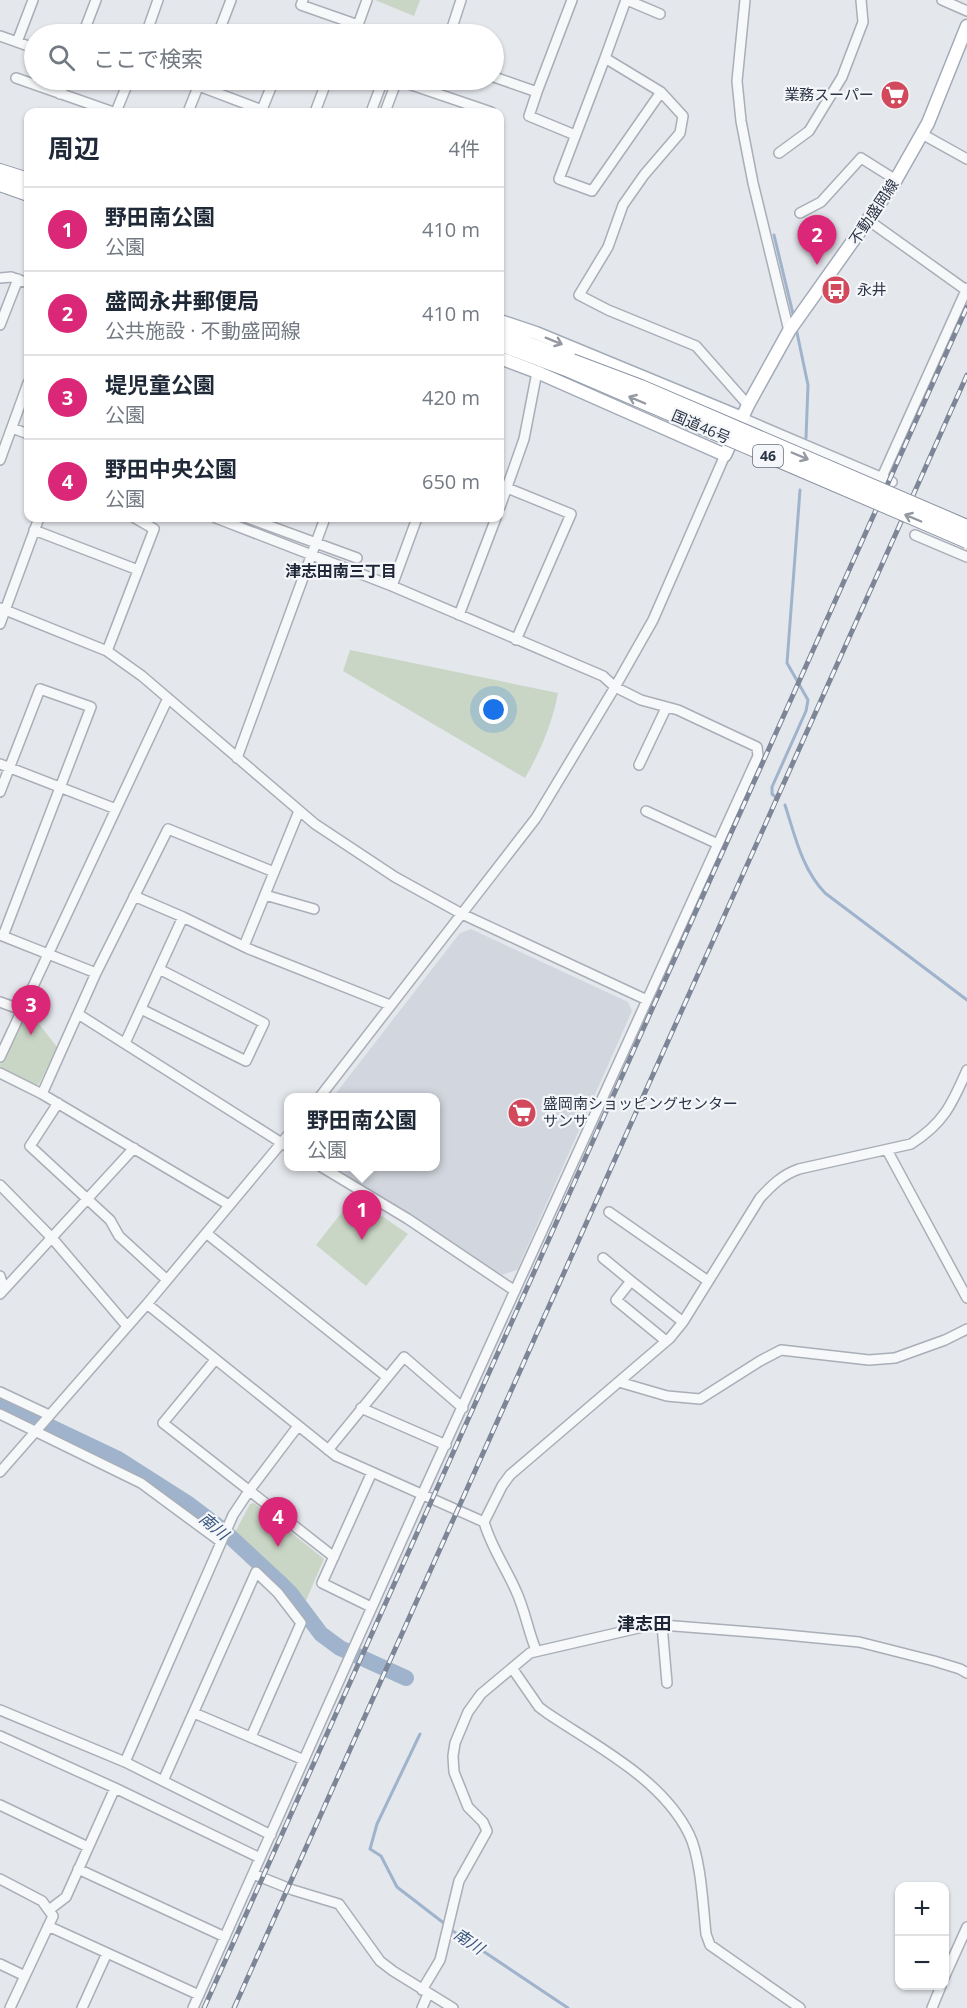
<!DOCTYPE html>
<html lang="ja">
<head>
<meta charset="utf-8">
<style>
	:root { --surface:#fff; --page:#f2f2f3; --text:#1f2937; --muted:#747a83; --line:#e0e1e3; --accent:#db2777 }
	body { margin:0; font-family:"Open Sans","Noto Sans JP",sans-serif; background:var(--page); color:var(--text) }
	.controls { position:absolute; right:18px; bottom:18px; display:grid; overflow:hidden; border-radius:12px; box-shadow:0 2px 4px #0004 }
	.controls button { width:54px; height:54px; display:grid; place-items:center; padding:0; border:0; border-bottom:2px solid var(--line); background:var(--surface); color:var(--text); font:30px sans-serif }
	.you { position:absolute; left:494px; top:710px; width:21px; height:21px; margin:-15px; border:4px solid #fff; border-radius:50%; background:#1a73e8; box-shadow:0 0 0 9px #1a73e833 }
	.badge { display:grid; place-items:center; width:39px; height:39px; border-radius:50%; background:var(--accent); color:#fff; font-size:20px; font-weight:700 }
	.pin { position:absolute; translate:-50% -50px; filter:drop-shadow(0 2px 3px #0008) }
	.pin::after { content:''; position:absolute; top:32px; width:21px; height:18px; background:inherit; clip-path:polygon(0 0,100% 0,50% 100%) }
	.popup { position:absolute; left:284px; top:1093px; width:156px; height:78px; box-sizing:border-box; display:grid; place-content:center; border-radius:12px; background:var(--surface); filter:drop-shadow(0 2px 4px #0005); font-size:20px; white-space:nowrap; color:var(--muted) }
	.popup b { font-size:22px; color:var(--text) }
	.popup::after { content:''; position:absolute; left:50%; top:100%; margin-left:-12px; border:12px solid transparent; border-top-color:var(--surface) }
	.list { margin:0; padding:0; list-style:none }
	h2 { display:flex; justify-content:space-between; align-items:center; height:78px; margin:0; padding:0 24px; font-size:26px }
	h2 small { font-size:20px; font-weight:400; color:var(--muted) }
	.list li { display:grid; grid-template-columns:39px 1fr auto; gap:18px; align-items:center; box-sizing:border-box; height:84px; padding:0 24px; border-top:2px solid var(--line) }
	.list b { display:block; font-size:22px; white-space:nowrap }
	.list p { margin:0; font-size:20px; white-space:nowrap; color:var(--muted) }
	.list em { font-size:20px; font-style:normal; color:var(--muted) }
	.icon { flex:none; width:33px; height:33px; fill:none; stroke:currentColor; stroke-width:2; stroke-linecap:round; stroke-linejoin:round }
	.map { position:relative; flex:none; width:967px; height:2008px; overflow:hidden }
	.search { position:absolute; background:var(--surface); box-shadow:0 2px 4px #0004; left:24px; top:24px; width:480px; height:66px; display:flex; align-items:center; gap:15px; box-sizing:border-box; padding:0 21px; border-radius:33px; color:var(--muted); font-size:22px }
	.panel { position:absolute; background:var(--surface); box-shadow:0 2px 4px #0004; left:24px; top:108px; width:480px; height:414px; border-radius:12px }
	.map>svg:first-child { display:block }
	.built { fill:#d2d6de }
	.green { fill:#c9d6c5 }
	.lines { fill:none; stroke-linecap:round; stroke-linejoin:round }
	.stream { stroke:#9fb4cc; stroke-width:3 }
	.river { stroke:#9fb4cc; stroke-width:16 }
	.minor-casing { stroke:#a9aeb7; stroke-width:12 }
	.major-casing { stroke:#a3abb8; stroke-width:15 }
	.highway-casing { stroke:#8b94a3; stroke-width:16 }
	.minor { stroke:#f7f8fa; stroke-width:9 }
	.major { stroke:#fff; stroke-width:12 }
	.highway { stroke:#fff; stroke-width:14 }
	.rail-casing { stroke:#7d8696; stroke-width:5 }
	.rail { stroke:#f4f6f9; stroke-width:3; stroke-dasharray:9; stroke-linecap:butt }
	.highway-bridge-casing { stroke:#8b94a3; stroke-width:16; stroke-linecap:butt }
	.highway-bridge { stroke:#fff; stroke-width:14 }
	.oneway { stroke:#959aa2 }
	.labels { text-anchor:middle; stroke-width:4.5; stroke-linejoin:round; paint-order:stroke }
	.shield { fill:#f4f6f9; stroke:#676e7b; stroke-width:1.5 }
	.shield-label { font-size:14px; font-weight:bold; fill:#2b3445 }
	.poi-label { font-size:15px; fill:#2b3445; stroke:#f4f6f9; text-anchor:start }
	.street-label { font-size:15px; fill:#2b3445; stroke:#f4f6f9 }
	.neighbourhood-label { font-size:16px; font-weight:bold; fill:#1d2536; stroke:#f4f6f9 }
	.water-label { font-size:16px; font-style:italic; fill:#34527a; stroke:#f4f6f9 }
	.quarter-label { font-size:18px; font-weight:bold; fill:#1d2536; stroke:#f4f6f9 }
</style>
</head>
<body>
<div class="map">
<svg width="967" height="2008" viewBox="0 0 967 2008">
	<rect width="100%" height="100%" fill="#e4e7ec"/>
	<path class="built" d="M471,929L628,1002L632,1011L517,1270L502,1275L331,1167L436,1166V1098L333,1097L460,933Z"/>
	<path class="green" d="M375,0H420L414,16Z
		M350,650L558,693C552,724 541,750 525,778L343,671Z
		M33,996L48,1015L39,1024L57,1047L39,1084L36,1085L1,1069L0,1065Z
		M354,1197L408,1234L366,1286L316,1245Z
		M254,1503L324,1559L304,1605L288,1584L233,1536L250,1504Z"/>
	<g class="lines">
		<path class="stream" d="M774,235L794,318
			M796,328L808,385L806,438
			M777,798L772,794V787L806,711L808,700L787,663L800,490
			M785,805C795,836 802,869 825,893L967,1000
			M420,1734L377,1824L370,1849L381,1856L397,1887L445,1924
			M450,1929L568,2008"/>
		<path class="river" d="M0,1403L118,1459L187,1503L224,1531L278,1581L291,1594L321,1634L340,1648L406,1678"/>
		<g class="minor-casing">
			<path id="minor" d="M303,0L301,5L358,25L367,0
				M626,0L605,58L661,92L683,116L680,133L644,175L623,205L608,247L579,295L608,310L696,346L748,405
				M627,0L660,14
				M745,0L737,81L741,121L753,183L789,331
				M942,0L967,11
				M83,34L96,0
				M146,34L158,0
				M218,34L231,0
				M450,34L461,0
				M0,36L34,48
				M17,42L33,0
				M605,58L559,179L592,191L661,92
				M494,77L537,92L572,0
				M16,78L113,112
				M183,80L262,110
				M397,80L491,112
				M537,92L529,116L575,135
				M60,94L66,80
				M116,112L129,80
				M188,112L200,82
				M261,112L274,80
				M315,112L327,80
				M371,112L383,80
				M385,112L397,80
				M922,134L967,159
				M779,153L809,131L842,77L863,22L861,0
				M800,213L821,202L861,158L896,180
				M868,220L966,290
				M0,278L11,277L28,283
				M0,325L18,279
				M742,418L892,482
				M12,428L28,434
				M0,460L28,383
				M882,477L967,288
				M500,485L571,514L516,640
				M500,507L524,439L537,372
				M248,518L357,558
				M34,530L138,570
				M915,535L967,557
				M392,586L417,518
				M0,608L107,651L142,676L315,824L395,877L462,914L647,1000
				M459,615L496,518
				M0,624L39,518
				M107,651L154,529L135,518
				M237,758L325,518
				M0,764L116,809
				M639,765L666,708
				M0,792L40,689L91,707L3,936
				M646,811L718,844
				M265,895L314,909
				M134,896L183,917L249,949L390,1005
				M0,935L96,973
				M244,946L299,811
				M0,1002L22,1010
				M141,1009L246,1061L264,1023L159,969
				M78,1014L288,1147
				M125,1043L183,917
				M0,1057L168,698
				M0,1073L42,1094L229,1205
				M42,1094L96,973L168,829L274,872
				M319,1098L536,818L615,687L653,620L725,455
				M58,1103L30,1146L110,1220L119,1236L167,1280
				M887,1150L967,1298
				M320,1166L408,1219L515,1291
				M0,1185L52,1238L127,1326
				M609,1212L708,1281
				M206,1233L387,1377
				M603,1258L631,1281L616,1300L666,1341
				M0,1276L4,1289
				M631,1281L683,1322
				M0,1294L134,1148
				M147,1304L336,1456L484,1522
				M215,1360L163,1423L334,1557
				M619,1382L667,1396L700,1399L760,1361L781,1350L869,1360L895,1358L945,1340L967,1329
				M0,1392L49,1415
				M361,1408L446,1445
				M0,1414L141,1483L221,1542
				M328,1450L404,1357L463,1408
				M0,1472L147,1304L288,1135
				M371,1607L322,1583L372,1472
				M662,1625L667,1683
				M536,1650C528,1631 525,1610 516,1591C506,1568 491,1547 484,1522L502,1486L510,1475L670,1338L683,1322L760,1198C772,1185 782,1175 799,1169L911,1144C944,1123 952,1104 967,1070
				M512,1668L539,1707L547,1713C596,1746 662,1779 689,1834C701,1858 703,1906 706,1934L710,1945L800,2008
				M0,1710L125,1762L271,1835
				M194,1713L304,1760
				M0,1736L115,1788L260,1858
				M125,1762L233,1515L249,1491L298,1426
				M163,1781L256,1572L278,1593L301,1623L251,1737
				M0,1805L88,1847
				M78,1869L225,1937
				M253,1874L293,1890L339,1904L380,1961L393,1971L453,2008
				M0,1879L42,1901L53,1916L10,2008
				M49,1910L66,1897L115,1788
				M48,1926L199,1995
				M0,1964L25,1976
				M944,1978L967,1927
				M422,1990L440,1960L459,1881L487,1831L483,1822L468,1807L454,1772L453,1756L455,1743L468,1712L481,1694L530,1653L647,1626L662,1625L776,1634L859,1642L934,1661L960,1669L967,1673
				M82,2008L107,1953
				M193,2008L422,1495L758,756L757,747L678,710L641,700L615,687L603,676L392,586L216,518
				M422,2008L428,1994
				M932,2008L941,1986"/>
		</g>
		<g class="major-casing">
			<path id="major" d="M500,321L536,333L742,418
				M500,358L537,372L725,455L748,405L789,331L894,183L928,123L967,26"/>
		</g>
		<g class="highway-casing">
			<path id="highway" d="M0,171L28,180
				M0,184L28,194
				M500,333L572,361
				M500,344L569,370"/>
		</g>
		<use href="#minor" class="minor"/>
		<use href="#major" class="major"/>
		<use href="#highway" class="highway"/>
		<g class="rail-casing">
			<path id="rail" d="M204,2008L967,307
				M234,2008L967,375"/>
		</g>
		<use href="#rail" class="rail"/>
		<g class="highway-bridge-casing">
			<path id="highway-bridge" d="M572,361L641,387L967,527
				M569,370L967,541"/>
		</g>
		<use href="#highway-bridge" class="highway-bridge"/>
	</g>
	<defs><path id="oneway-shaft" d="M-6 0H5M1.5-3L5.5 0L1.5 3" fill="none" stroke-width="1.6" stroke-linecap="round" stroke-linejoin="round" transform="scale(1.5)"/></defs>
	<g class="oneway">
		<use href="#oneway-shaft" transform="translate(554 341) rotate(22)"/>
		<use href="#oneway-shaft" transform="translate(637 400) rotate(-157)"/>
		<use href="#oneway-shaft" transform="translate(800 456) rotate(23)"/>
		<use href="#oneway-shaft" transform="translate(913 518) rotate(-157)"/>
	</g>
	<defs>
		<g id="supermarket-disc" transform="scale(1.5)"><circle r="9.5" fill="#d1495b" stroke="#f4f6f9"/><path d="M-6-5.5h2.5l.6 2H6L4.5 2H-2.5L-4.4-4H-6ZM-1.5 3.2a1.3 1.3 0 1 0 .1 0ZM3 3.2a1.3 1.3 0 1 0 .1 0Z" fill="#fff"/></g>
		<g id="bus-disc" transform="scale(1.5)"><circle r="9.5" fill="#d1495b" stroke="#f4f6f9"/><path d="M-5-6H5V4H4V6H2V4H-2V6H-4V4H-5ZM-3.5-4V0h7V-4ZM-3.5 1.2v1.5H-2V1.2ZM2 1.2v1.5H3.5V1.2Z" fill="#fff"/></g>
	</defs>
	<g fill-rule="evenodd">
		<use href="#supermarket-disc" x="895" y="95"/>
		<use href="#bus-disc" x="836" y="290"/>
		<use href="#supermarket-disc" x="522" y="1113"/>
	</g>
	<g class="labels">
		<rect class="shield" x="753" y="445" width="30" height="22" rx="4.5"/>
		<g class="shield-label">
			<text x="768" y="461">46</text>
		</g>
		<g class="poi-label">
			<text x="874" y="100" text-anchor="end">業務スーパー</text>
			<text x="857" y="295">永井</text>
			<text x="543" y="1109">盛岡南ショッピングセンター<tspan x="543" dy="17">サンサ</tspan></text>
		</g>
		<g class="street-label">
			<text transform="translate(874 212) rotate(-56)" y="5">不動盛岡線</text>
			<text transform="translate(701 427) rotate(23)" y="5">国道46号</text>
		</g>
		<g class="neighbourhood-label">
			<text x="341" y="577">津志田南三丁目</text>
		</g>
		<g class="water-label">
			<text transform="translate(214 1526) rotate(40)" y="6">南川</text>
			<text transform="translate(469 1941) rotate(34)" y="6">南川</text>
		</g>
		<g class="quarter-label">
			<text x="644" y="1630">津志田</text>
		</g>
	</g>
</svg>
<div class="controls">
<button>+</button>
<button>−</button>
</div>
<div class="you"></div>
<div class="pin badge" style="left:362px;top:1240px">1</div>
<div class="popup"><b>野田南公園</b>公園</div>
<div class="pin badge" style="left:817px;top:265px">2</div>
<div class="pin badge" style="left:31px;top:1035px">3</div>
<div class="pin badge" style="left:278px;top:1547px">4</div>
<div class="search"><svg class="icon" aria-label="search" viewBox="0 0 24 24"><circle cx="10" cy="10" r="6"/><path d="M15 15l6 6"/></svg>ここで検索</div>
<section class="panel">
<h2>周辺<small>4件</small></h2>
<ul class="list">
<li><span class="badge">1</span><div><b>野田南公園</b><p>公園</p></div><em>410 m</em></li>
<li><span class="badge">2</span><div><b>盛岡永井郵便局</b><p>公共施設 · 不動盛岡線</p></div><em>410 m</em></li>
<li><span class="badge">3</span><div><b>堤児童公園</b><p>公園</p></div><em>420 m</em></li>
<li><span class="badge">4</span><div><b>野田中央公園</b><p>公園</p></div><em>650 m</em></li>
</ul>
</section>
</div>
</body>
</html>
